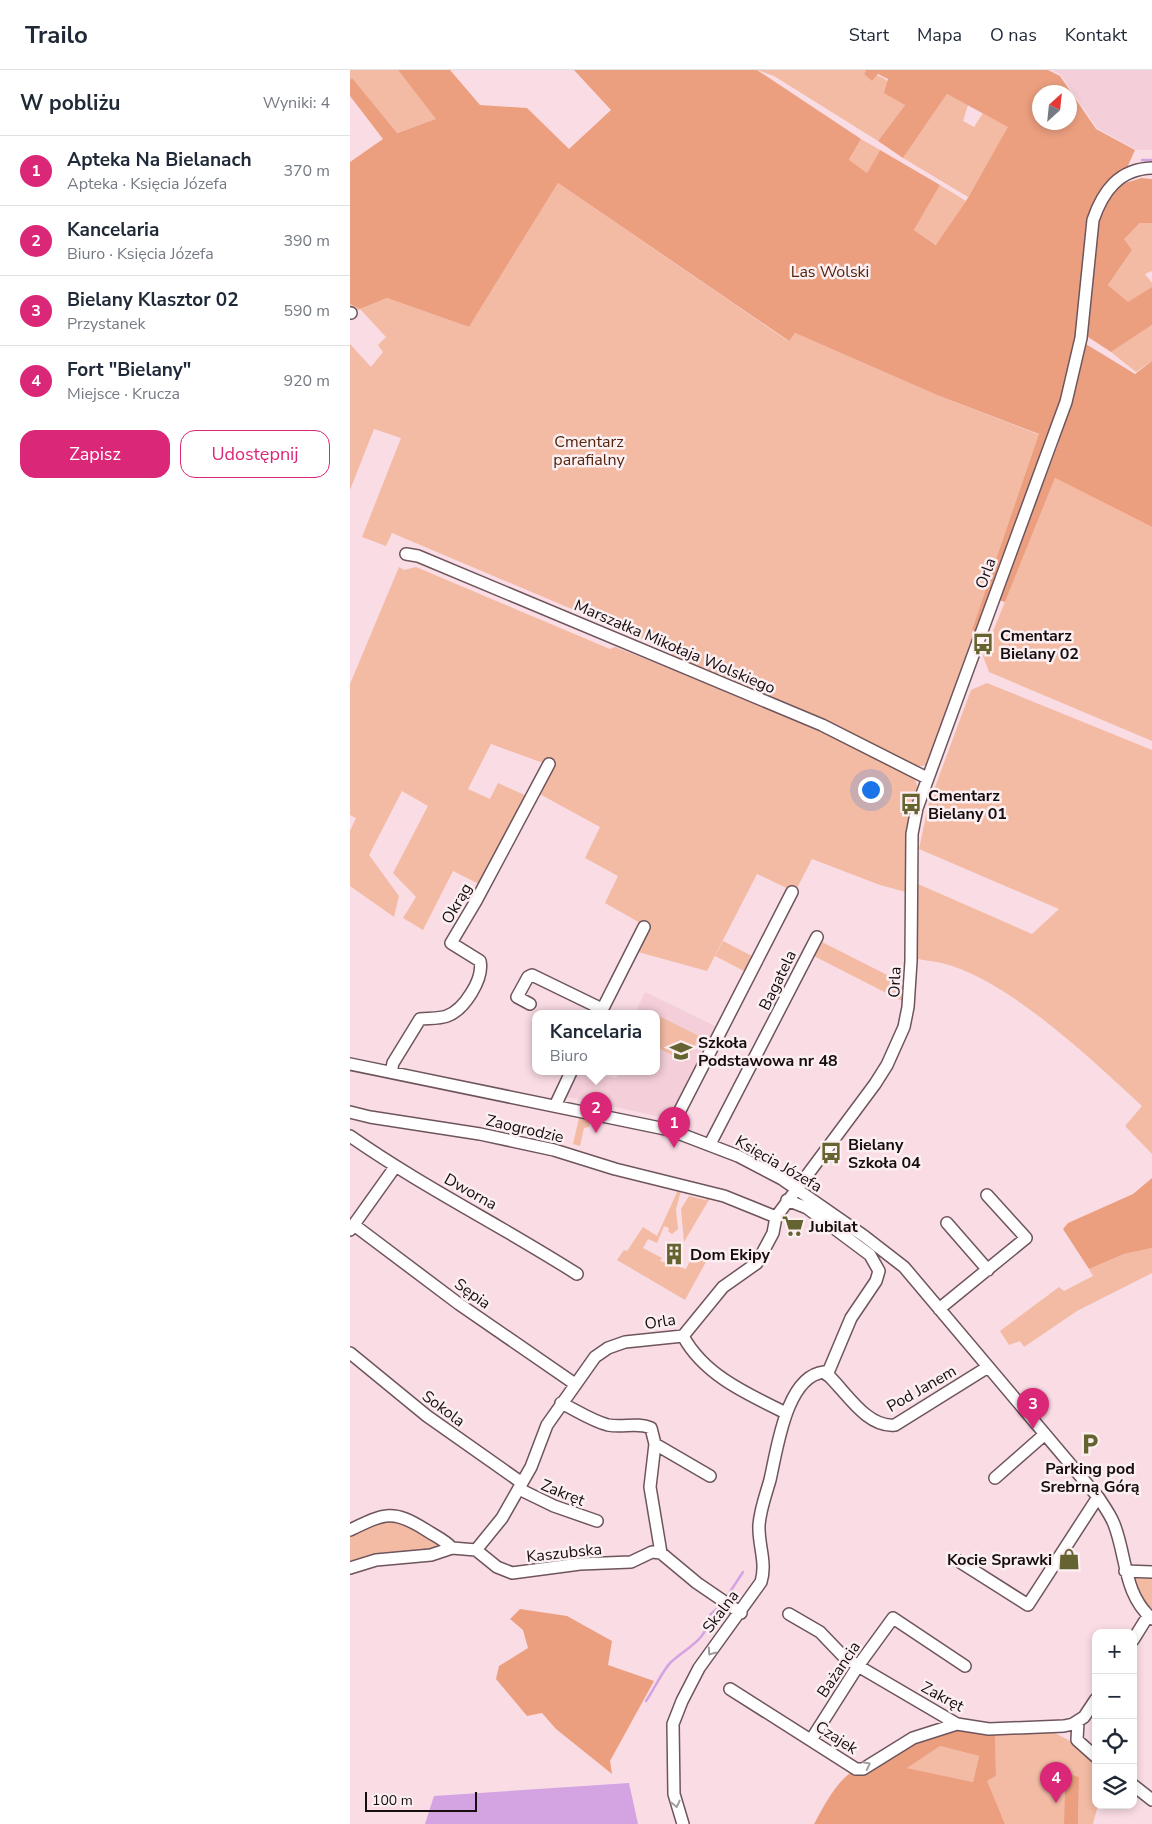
<!DOCTYPE html>
<html lang="pl">
<head>
<meta charset="utf-8">
<style>
	:root { --surface:#fff; --page:#f2f2f3; --text:#1f2937; --muted:#747a83; --line:#e0e1e3; --accent:#db2777 }
	body { margin:0; font-family:"Nunito Sans",sans-serif; background:var(--page); color:var(--text) }
	.controls { position:absolute; right:15px; bottom:15px; display:grid; overflow:hidden; border-radius:10px; box-shadow:0 2px 8px #0003 }
	.controls button { width:45px; height:45px; display:grid; place-items:center; padding:0; border:0; border-bottom:1px solid var(--line); background:var(--surface); color:var(--text); font:25px sans-serif }
	.compass { position:absolute; left:682px; top:15px; width:45px; height:45px; border-radius:50%; background:var(--surface); box-shadow:0 2px 8px #0003; rotate:27deg }
	.scale { position:absolute; left:15px; bottom:12px; width:112px; box-sizing:border-box; padding-left:5px; border:2px solid #160d0f; border-top:0; font-size:14px; line-height:18px; white-space:nowrap; color:#160d0f; -webkit-text-stroke:4px #fbeff2; paint-order:stroke }
	.you { position:absolute; left:520px; top:719px; width:18px; height:18px; margin:-12px; border:4px solid #fff; border-radius:50%; background:#1a73e8; box-shadow:0 0 0 8px #1a73e833 }
	.badge { display:grid; place-items:center; width:32px; height:32px; border-radius:50%; background:var(--accent); color:#fff; font-size:16px; font-weight:700 }
	.pin { position:absolute; translate:-50% -41px; filter:drop-shadow(0 1px 2px #0008) }
	.pin::after { content:''; position:absolute; top:26px; width:18px; height:15px; background:inherit; clip-path:polygon(0 0,100% 0,50% 100%) }
	.popup { position:absolute; left:182px; top:940px; width:128px; height:65px; box-sizing:border-box; display:grid; place-content:center; border-radius:10px; background:var(--surface); filter:drop-shadow(0 1px 4px #0005); font-size:16px; white-space:nowrap; color:var(--muted) }
	.popup b { font-size:19px; color:var(--text) }
	.popup::after { content:''; position:absolute; left:50%; top:100%; margin-left:-10px; border:10px solid transparent; border-top-color:var(--surface) }
	.list { margin:0; padding:0; list-style:none }
	h2 { display:flex; justify-content:space-between; align-items:center; height:65px; margin:0; padding:0 20px; font-size:21px }
	h2 small { font-size:16px; font-weight:400; color:var(--muted) }
	.list li { display:grid; grid-template-columns:32px 1fr auto; gap:15px; align-items:center; box-sizing:border-box; height:70px; padding:0 20px; border-top:1px solid var(--line) }
	.list b { display:block; font-size:19px; white-space:nowrap }
	.list p { margin:0; font-size:16px; white-space:nowrap; color:var(--muted) }
	.list em { font-size:16px; font-style:normal; color:var(--muted) }
	.actions { display:flex; gap:10px; padding:15px 20px }
	.actions a { flex:1; padding:11px 0; border:1px solid var(--accent); border-radius:15px; text-align:center; font-size:18px; color:var(--accent) }
	.actions .main { background:var(--accent); color:#fff }
	.icon { flex:none; width:28px; height:28px; fill:none; stroke:currentColor; stroke-width:2; stroke-linecap:round; stroke-linejoin:round }
	.map { position:relative; flex:none; width:802px; height:1754px; overflow:hidden }
	header { display:flex; align-items:center; gap:30px; box-sizing:border-box; height:70px; padding:0 25px; background:var(--surface); border-bottom:1px solid var(--line) }
	header strong { font-size:24px }
	nav { display:flex; gap:28px; margin-inline-start:auto; font-size:18px }
	main { display:flex }
	aside { flex:1; background:var(--surface) }
	.map>svg:first-child { display:block }
	.built { fill:#f4ced8 }
	.green { fill:#f3bba4 }
	.forest { fill:#eb9f7f; fill-rule:evenodd }
	.water { fill:#d3a3e2 }
	.lines { fill:none; stroke-linecap:round; stroke-linejoin:round }
	.stream { stroke:#d3a3e2; stroke-width:2.5 }
	.minor-casing { stroke:#6e555c; stroke-width:14 }
	.minor { stroke:#fff; stroke-width:11 }
	.oneway { stroke:#a29e9f }
	.labels { text-anchor:middle; stroke-width:5; stroke-linejoin:round; paint-order:stroke }
	.park-label { font-size:16px; fill:#54240e; stroke:#fbeff2 }
	.street-label { font-size:16px; fill:#160d0f; stroke:#fbeff2 }
	.poi-label { font-size:16px; font-weight:bold; fill:#160d0f; stroke:#fbeff2; text-anchor:start }
</style>
</head>
<body>
<header>
<strong>Trailo</strong>
<nav><a>Start</a><a>Mapa</a><a>O nas</a><a>Kontakt</a></nav>
</header>
<main>
<aside>
<h2>W pobliżu<small>Wyniki: 4</small></h2>
<ul class="list">
<li><span class="badge">1</span><div><b>Apteka Na Bielanach</b><p>Apteka · Księcia Józefa</p></div><em>370 m</em></li>
<li><span class="badge">2</span><div><b>Kancelaria</b><p>Biuro · Księcia Józefa</p></div><em>390 m</em></li>
<li><span class="badge">3</span><div><b>Bielany Klasztor 02</b><p>Przystanek</p></div><em>590 m</em></li>
<li><span class="badge">4</span><div><b>Fort &quot;Bielany&quot;</b><p>Miejsce · Krucza</p></div><em>920 m</em></li>
</ul>
<div class="actions"><a class="main">Zapisz</a><a>Udostępnij</a></div>
</aside>
<div class="map">
<svg width="802" height="1754" viewBox="0 0 802 1754">
	<rect width="100%" height="100%" fill="#fadce4"/>
	<path class="built" d="M702,0H802V80H787L747,58L711,5Z
		M295,922L367,957L321,1049L213,1026L225,1002L266,1008L273,1002H306V944H285Z"/>
	<path class="green" d="M0,0H48L87,49L46,63L2,9L0,10Z
		M407,0H516L514,4C539,4 542,16 555,35L528,71L424,6Z
		M597,24L618,35L613,51L624,57L633,43L659,57L618,127L553,88Z
		M511,69L530,80L517,103L499,91Z
		M208,113L438,271L445,263L587,325L690,365L622,560L628,562L576,695L567,697L323,588L321,581L42,463L36,476L12,467L51,368L24,359L0,420V274L21,297L33,282L28,275L36,267L10,239L2,244L0,234L10,239L37,228L119,257Z
		M590,115L616,131L587,175L564,160Z
		M790,153H802V201L795,204L802,213V217L778,233L758,215L782,180L773,169Z
		M802,255V291L786,302L761,282Z
		M705,408L802,457V671L639,602L633,586Z
		M49,497L54,500L66,497L260,579L265,577C366,617 467,657 564,707L568,718L559,754L556,822L530,815L462,789L445,822L407,804L357,901L288,882L299,858L255,833L268,806L235,788L250,757L186,722L196,694L141,674L118,719L140,729L148,713L179,727L131,815L103,801L73,860L53,848L66,827L43,803L78,736L52,721L19,785L49,826L44,847L0,816V761L6,748L0,745V614Z
		M637,613L802,680V1084L775,1056L792,1036C742,990 666,917 602,896C591,892 579,891 568,889V814L682,864L709,839L569,779L578,736L621,620Z
		M468,870L553,913L552,931L460,884Z
		M373,871L404,887L396,902L365,886Z
		M307,945L349,966L336,992L306,977Z
		M229,1048L241,1051L239,1057L234,1058L230,1076L223,1074Z
		M328,1120L331,1121L326,1139L328,1159L322,1164L318,1161L319,1158L314,1156L307,1173L298,1169L293,1178L312,1188L310,1191L336,1199L344,1182L357,1190L335,1230L267,1190L274,1180L277,1181L293,1157L307,1166Z
		M339,1126L356,1130L357,1127L360,1128L334,1172L331,1139Z
		M802,1178V1203L727,1241L674,1277L670,1271L659,1275L650,1261L709,1217L714,1221L743,1206L739,1199L774,1184Z
		M50,1450L92,1472V1478L0,1495V1463L21,1453Z
		M782,1508L802,1509V1539L794,1533Z
		M699,1660L726,1674L746,1690V1735H748L743,1754H728L729,1707L715,1702L714,1754H655L636,1711L646,1706L645,1661Z
		M590,1676L629,1686L623,1712L556,1698Z"/>
	<path class="forest" d="M48,0H100L130,35L177,38L219,79L261,40L224,0H407L511,69L499,90L517,103L530,80L590,115L564,160L586,175L616,131L658,57L597,24L553,88L528,71L555,35L534,23L538,9L528,4L522,11L514,4L516,0H698L710,6L746,59L785,80L776,100L744,133L736,155L726,268L785,304L802,291V457L705,408L655,532L648,530L709,372L700,368L628,562L622,560L689,364L587,325L445,263L439,271L208,113L119,257L37,228L10,239L0,234V92L33,69L0,26V10L2,8L47,63L86,49ZM690,22H720V52H690Z
		M791,108L802,109V153H790L774,169L782,180L758,215L778,232L802,217V255L761,282L735,265C739,228 739,143 767,118C773,112 784,111 791,108Z
		M802,1108V1178L774,1184L739,1199L713,1159L718,1153L783,1124Z
		M170,1539L217,1546L262,1571L258,1595L304,1611L260,1691L262,1704L206,1659L192,1643L177,1646L146,1609L149,1596L178,1578L173,1560L160,1549Z
		M611,1657L645,1661L646,1706L637,1711L655,1754H464C474,1736 485,1713 503,1701C535,1678 574,1668 611,1657ZM590,1676L629,1686L623,1712L557,1698Z
		M715,1702L729,1707L728,1754H714Z"/>
	<path class="water" d="M279,1713L288,1754H75L84,1726Z"/>
	<g class="lines">
		<path class="stream" d="M792,90H802
			M376,1528L393,1502
			M296,1631C304,1620 312,1601 321,1592C337,1577 358,1570 359,1546L372,1534"/>
		<g class="minor-casing">
			<path id="minor" d="M0,243H1
				M56,484L68,486L472,655L577,708
				M180,934L167,927L178,907L182,905L252,939
				M250,944L294,857
				M0,994L320,1060L388,1086L432,1109L514,1166L554,1197L748,1427C754,1436 760,1444 764,1454C777,1487 773,1523 802,1549
				M41,1002L43,993L70,949C78,948 89,949 97,946C114,940 134,909 130,891L101,873L126,831L199,694
				M205,1036L221,1002
				M0,1042L20,1047L130,1064L204,1080L265,1099L374,1126L426,1147
				M320,1060L442,822
				M0,1066C73,1117 152,1156 227,1204
				M360,1074L467,867
				M437,1130L457,1138L520,1185L529,1201L526,1211L501,1248L477,1305
				M597,1153L638,1200
				M4,1155L109,1234L225,1314
				M0,1160L45,1097
				M589,1239L676,1168L637,1125
				M333,1266C354,1305 397,1324 436,1343
				M0,1283L77,1346L172,1413
				M211,1333C226,1340 242,1351 258,1355C273,1358 287,1352 301,1358L305,1374L300,1417L311,1483
				M305,1374L360,1406
				M645,1408L695,1364
				M169,1419L204,1436L247,1451
				M0,1460C35,1443 43,1439 76,1460C85,1466 95,1470 102,1478
				M126,1480L152,1448L181,1397L197,1355L245,1287L258,1278L275,1272L333,1266L373,1217L407,1193L423,1163L426,1147L525,1014L537,995L554,957L558,937L561,891L562,764L567,738L716,332L731,268L743,150C753,121 769,99 802,98
				M126,1480L147,1497L162,1503L230,1494L281,1492L302,1482L311,1483
				M311,1483L347,1513L391,1543
				M607,1490L678,1535L748,1427
				M0,1498L26,1490L81,1485L102,1478L126,1480
				M775,1501L802,1502
				M439,1544L470,1562L493,1586L508,1596L607,1654L639,1659L714,1656L723,1654L734,1647L746,1629
				M783,1570L798,1546
				M380,1619L506,1699H513L563,1668L607,1654
				M728,1652L727,1670L746,1687
				M461,1670L508,1596L543,1548L615,1596
				M783,1715L802,1730
				M333,1754L324,1724L323,1654L332,1631L349,1598L411,1512C417,1492 408,1475 409,1455C410,1440 416,1424 420,1410C427,1380 436,1306 474,1302L480,1307C498,1325 518,1358 545,1355L638,1297"/>
		</g>
		<use href="#minor" class="minor"/>
	</g>
	<defs><path id="oneway-chevron" d="M-2-3.5L2.5 0L-2 3.5" fill="none" stroke-width="1.6" stroke-linecap="round" stroke-linejoin="round" transform="scale(1.25)"/></defs>
	<g class="oneway">
		<use href="#oneway-chevron" transform="translate(361 1582) rotate(125)"/>
		<use href="#oneway-chevron" transform="translate(517 1695) rotate(-27)"/>
		<use href="#oneway-chevron" transform="translate(326 1734) rotate(77)"/>
	</g>
	<defs>
		<g id="bus-bare" transform="scale(1.725)"><path d="M-5-6H5V4H4V6H2V4H-2V6H-4V4H-5ZM-3.5-4V0h7V-4ZM-3.5 1.2v1.5H-2V1.2ZM2 1.2v1.5H3.5V1.2Z" fill="#656431" stroke="#fbeff2" stroke-width="2.5" paint-order="stroke"/></g>
		<g id="school-bare" transform="scale(1.725)"><path d="M0-5L7-2L0 1L-7-2ZM-4 1L0 2.5L4 1V4Q0 6-4 4Z" fill="#656431" stroke="#fbeff2" stroke-width="2.5" paint-order="stroke"/></g>
		<g id="supermarket-bare" transform="scale(1.725)"><path d="M-6-5.5h2.5l.6 2H6L4.5 2H-2.5L-4.4-4H-6ZM-1.5 3.2a1.3 1.3 0 1 0 .1 0ZM3 3.2a1.3 1.3 0 1 0 .1 0Z" fill="#656431" stroke="#fbeff2" stroke-width="2.5" paint-order="stroke"/></g>
		<g id="building-bare" transform="scale(1.725)"><path d="M-4-6H4V6H1V3H-1V6H-4ZM-2.5-4.3h1.7v1.8h-1.7ZM.8-4.3h1.7v1.8H.8ZM-2.5-1h1.7V.8h-1.7ZM.8-1h1.7V.8H.8Z" fill="#656431" stroke="#fbeff2" stroke-width="2.5" paint-order="stroke"/></g>
		<g id="parking-bare" transform="scale(1.725)"><path d="M-3.5-5.5H1a3.5 3.5 0 0 1 0 7H-1V5.5H-3.5ZM-1-3.4V-.6H.8a1.4 1.4 0 0 0 0-2.8Z" fill="#656431" stroke="#fbeff2" stroke-width="2.5" paint-order="stroke"/></g>
		<g id="shop-bare" transform="scale(1.725)"><path d="M-5-2.5h2.3a2.7 3.5 0 0 1 5.4 0H5L5.5 6h-11ZM-1.5-2.5h3a1.5 2.3 0 0 0-3 0Z" fill="#656431" stroke="#fbeff2" stroke-width="2.5" paint-order="stroke"/></g>
	</defs>
	<g fill-rule="evenodd">
		<use href="#bus-bare" x="633" y="574"/>
		<use href="#bus-bare" x="561" y="734"/>
		<use href="#school-bare" x="331" y="981"/>
		<use href="#bus-bare" x="481" y="1083"/>
		<use href="#supermarket-bare" x="443" y="1156"/>
		<use href="#building-bare" x="324" y="1184"/>
		<use href="#parking-bare" x="740" y="1374"/>
		<use href="#shop-bare" x="719" y="1489"/>
	</g>
	<g class="labels">
		<g class="park-label">
			<text x="480" y="207">Las Wolski</text>
			<text x="239" y="377">Cmentarz<tspan x="239" dy="18">parafialny</tspan></text>
		</g>
		<g class="street-label">
			<text transform="translate(635 503) rotate(-70)" y="6">Orla</text>
			<text transform="translate(325 576) rotate(23)" y="6">Marszałka Mikołaja Wolskiego</text>
			<text transform="translate(106 833) rotate(-60)" y="6">Okrąg</text>
			<text transform="translate(427 910) rotate(-64)" y="6">Bagatela</text>
			<text transform="translate(544 912) rotate(-87)" y="6">Orla</text>
			<text transform="translate(175 1058) rotate(13)" y="6">Zaogrodzie</text>
			<text transform="translate(429 1093) rotate(30)" y="6">Księcia Józefa</text>
			<text transform="translate(121 1121) rotate(29)" y="6">Dworna</text>
			<text transform="translate(123 1223) rotate(36)" y="6">Sępia</text>
			<text transform="translate(310 1251) rotate(-9)" y="6">Orla</text>
			<text transform="translate(571 1318) rotate(-30)" y="6">Pod Janem</text>
			<text transform="translate(94 1338) rotate(37)" y="6">Sokola</text>
			<text transform="translate(213 1422) rotate(22)" y="6">Zakręt</text>
			<text transform="translate(214 1482) rotate(-6)" y="6">Kaszubska</text>
			<text transform="translate(370 1541) rotate(-53)" y="6">Skalna</text>
			<text transform="translate(488 1599) rotate(-56)" y="6">Bażancia</text>
			<text transform="translate(593 1626) rotate(28)" y="6">Zakręt</text>
			<text transform="translate(487 1667) rotate(33)" y="6">Czajek</text>
		</g>
		<g class="poi-label">
			<text x="650" y="571">Cmentarz<tspan x="650" dy="18">Bielany 02</tspan></text>
			<text x="578" y="731">Cmentarz<tspan x="578" dy="18">Bielany 01</tspan></text>
			<text x="348" y="978">Szkoła<tspan x="348" dy="18">Podstawowa nr 48</tspan></text>
			<text x="498" y="1080">Bielany<tspan x="498" dy="18">Szkoła 04</tspan></text>
			<text x="459" y="1162">Jubilat</text>
			<text x="340" y="1190">Dom Ekipy</text>
			<text x="740" y="1404" text-anchor="middle">Parking pod<tspan x="740" dy="18">Srebrną Górą</tspan></text>
			<text x="702" y="1495" text-anchor="end">Kocie Sprawki</text>
		</g>
	</g>
</svg>
<div class="controls">
<button>+</button>
<button>−</button>
<button><svg class="icon" aria-label="locate" viewBox="0 0 24 24"><circle cx="12" cy="12" r="6"/><path d="M12 2v4M12 18v4M2 12h4M18 12h4"/></svg></button>
<button><svg class="icon" aria-label="layers" viewBox="0 0 24 24"><path d="M12 4l9 5-9 5-9-5zM3 14l9 5 9-5"/></svg></button>
</div>
<svg class="compass" viewBox="-18 -18 36 36"><path d="M0-13l5 13h-10z" fill="#e53935"/><path d="M0 13l5-13h-10z" fill="#747a83"/></svg>
<div class="scale">100 m</div>
<div class="you"></div>
<div class="pin badge" style="left:324px;top:1078px">1</div>
<div class="pin badge" style="left:246px;top:1063px">2</div>
<div class="popup"><b>Kancelaria</b>Biuro</div>
<div class="pin badge" style="left:683px;top:1359px">3</div>
<div class="pin badge" style="left:706px;top:1733px">4</div>
</div>
</main>
</body>
</html>
